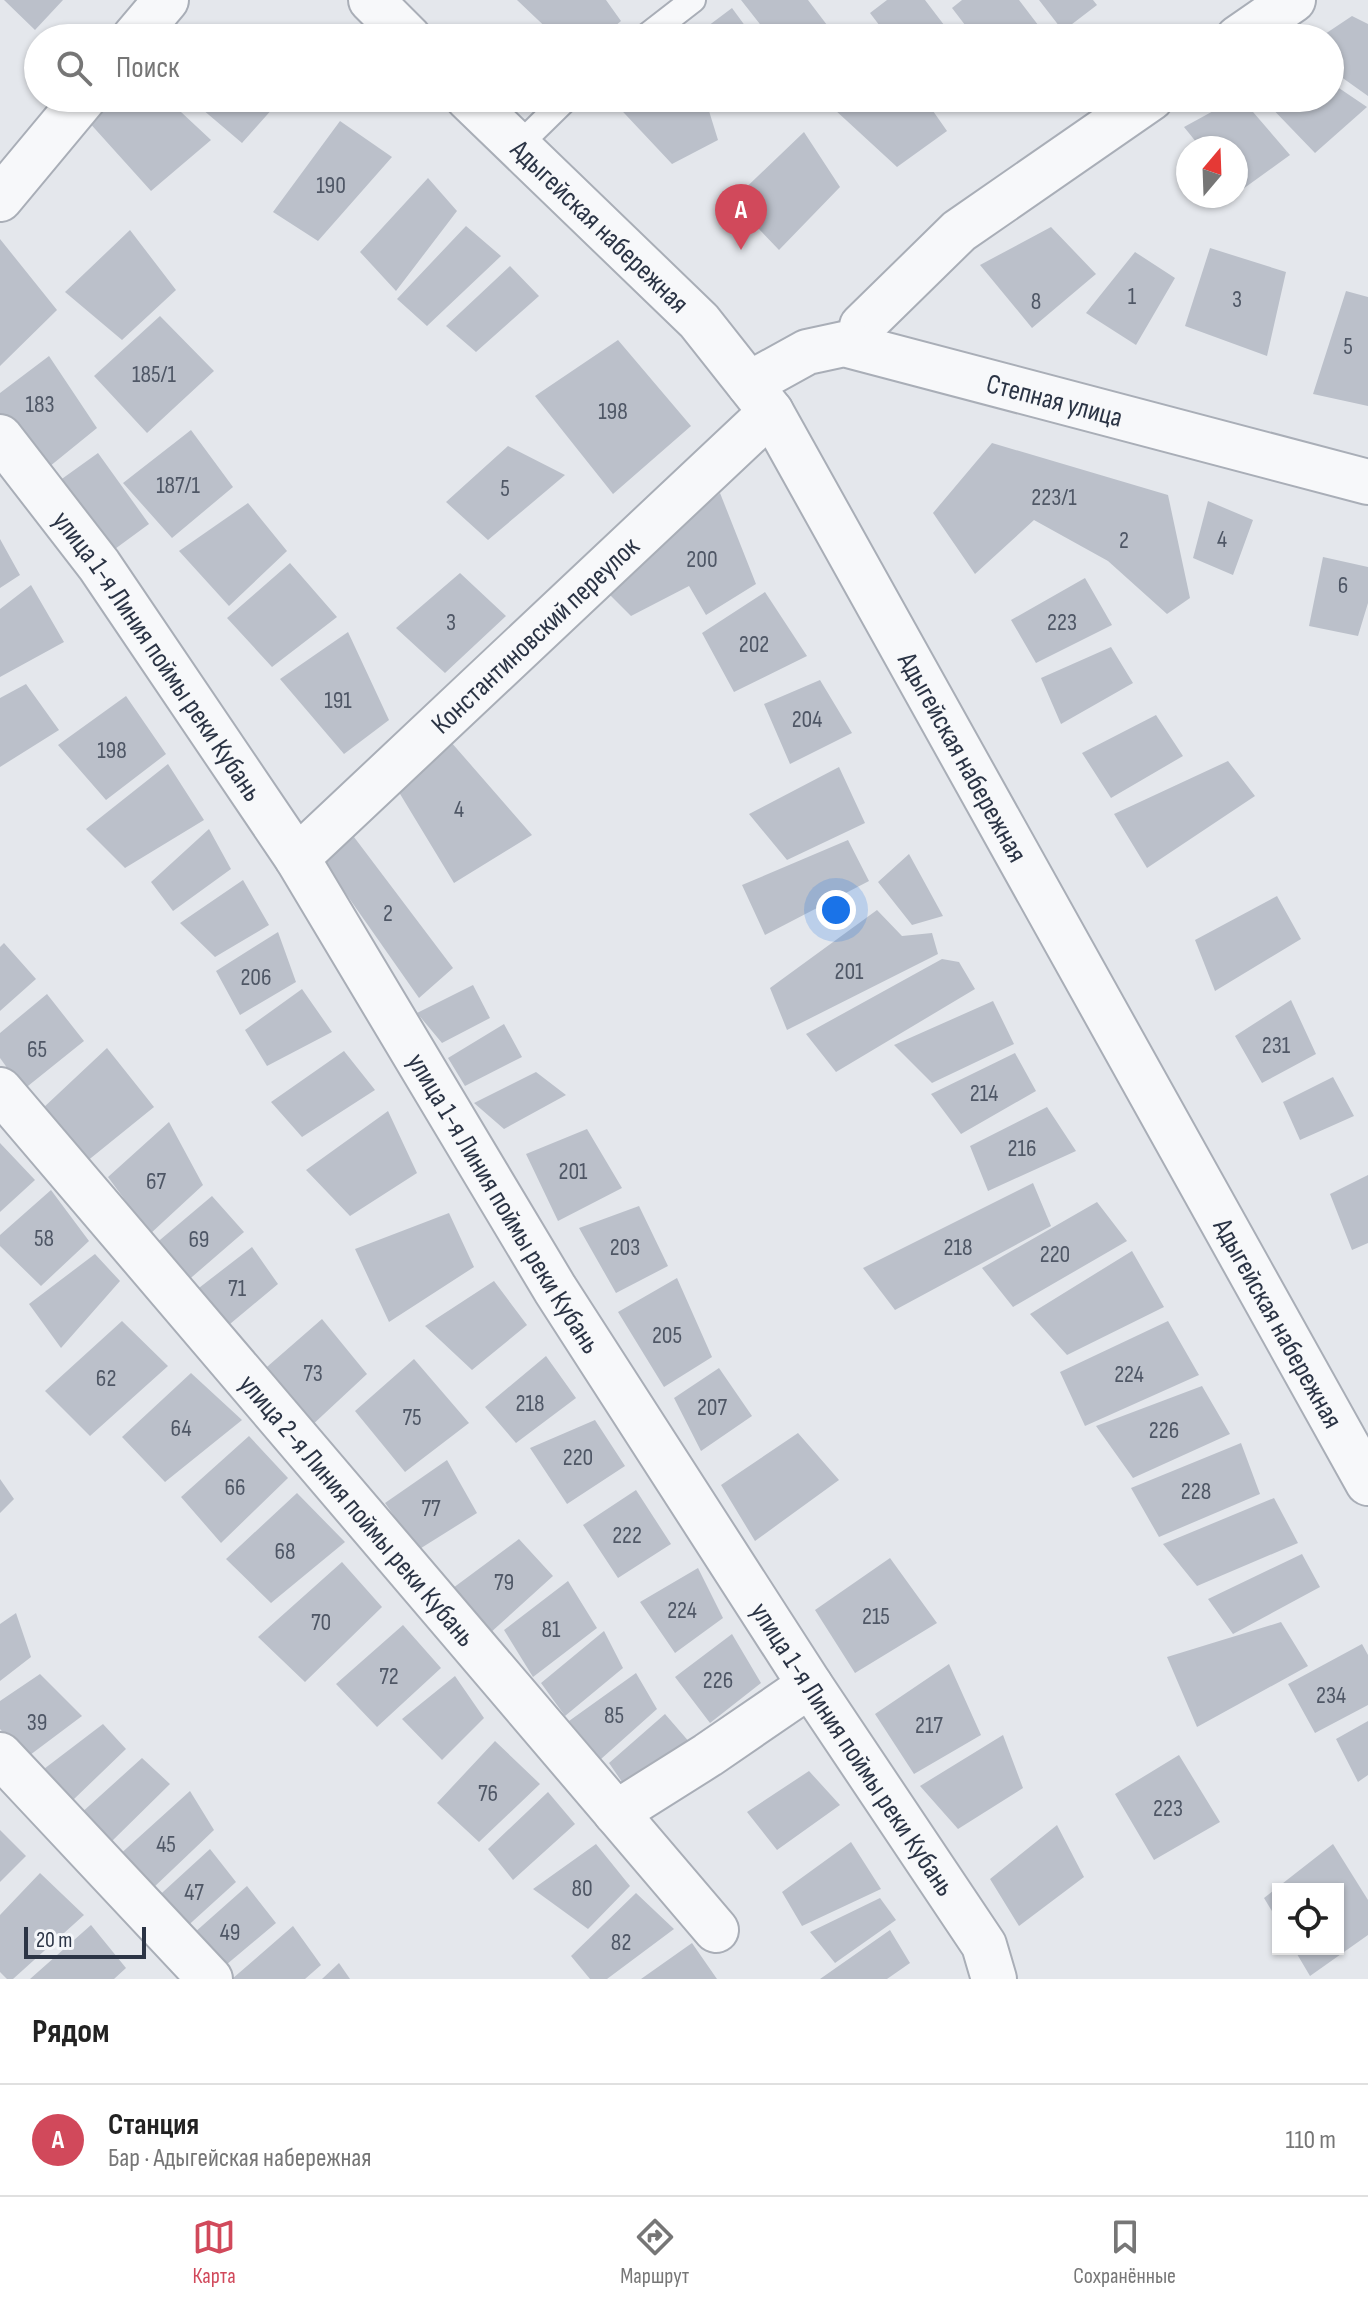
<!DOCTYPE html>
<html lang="ru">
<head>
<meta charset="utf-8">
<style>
	:root { --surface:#fff; --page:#f2f2f2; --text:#222; --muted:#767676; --line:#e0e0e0; --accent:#d1495b }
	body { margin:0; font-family:"Sofia Sans Condensed",sans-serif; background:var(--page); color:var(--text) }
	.controls { position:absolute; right:24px; bottom:24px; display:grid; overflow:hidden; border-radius:0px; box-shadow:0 2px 6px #0004 }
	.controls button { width:72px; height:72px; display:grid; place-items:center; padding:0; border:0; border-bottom:2px solid var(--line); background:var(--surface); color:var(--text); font:40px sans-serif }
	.compass { position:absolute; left:1176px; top:136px; width:72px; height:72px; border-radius:50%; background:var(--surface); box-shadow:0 2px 6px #0004; rotate:19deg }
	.scale { position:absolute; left:24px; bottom:20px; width:122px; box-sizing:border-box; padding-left:8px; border:4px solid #2b3445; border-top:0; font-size:22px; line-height:28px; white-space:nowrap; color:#2b3445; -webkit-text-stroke:6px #f4f6f9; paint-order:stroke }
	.you { position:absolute; left:836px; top:910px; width:28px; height:28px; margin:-20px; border:6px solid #fff; border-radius:50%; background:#1a73e8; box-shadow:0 0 0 12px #1a73e833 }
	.badge { display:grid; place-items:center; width:52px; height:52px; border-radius:50%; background:var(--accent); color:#fff; font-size:26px; font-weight:700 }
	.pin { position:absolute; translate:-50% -66px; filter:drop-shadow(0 2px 4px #0008) }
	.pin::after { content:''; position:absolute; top:42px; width:28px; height:24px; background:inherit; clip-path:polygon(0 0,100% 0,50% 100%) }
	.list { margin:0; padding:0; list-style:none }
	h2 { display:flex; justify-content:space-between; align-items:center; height:104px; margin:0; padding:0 32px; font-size:34px }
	h2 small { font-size:26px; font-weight:400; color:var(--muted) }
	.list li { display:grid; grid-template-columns:52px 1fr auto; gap:24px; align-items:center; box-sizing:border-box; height:112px; padding:0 32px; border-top:2px solid var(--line) }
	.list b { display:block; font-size:30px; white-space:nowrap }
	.list p { margin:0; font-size:26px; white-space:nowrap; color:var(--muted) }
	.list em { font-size:26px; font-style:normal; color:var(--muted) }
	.icon { flex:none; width:44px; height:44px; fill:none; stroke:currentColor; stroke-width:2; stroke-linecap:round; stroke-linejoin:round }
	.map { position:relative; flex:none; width:1368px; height:1979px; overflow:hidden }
	.search { position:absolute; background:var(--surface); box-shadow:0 2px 6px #0004; left:24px; right:24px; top:24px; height:88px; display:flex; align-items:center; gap:20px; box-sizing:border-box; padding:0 28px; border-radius:44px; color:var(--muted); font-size:30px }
	.sheet { height:216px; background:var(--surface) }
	nav { display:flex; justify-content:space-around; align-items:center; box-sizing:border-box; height:112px; border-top:2px solid var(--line); background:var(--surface); font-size:22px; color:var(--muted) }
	nav a { display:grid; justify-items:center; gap:4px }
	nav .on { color:var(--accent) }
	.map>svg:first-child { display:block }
	.building { fill:#bbc0ca }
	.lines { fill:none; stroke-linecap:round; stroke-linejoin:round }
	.service-casing { stroke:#a9aeb7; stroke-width:28 }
	.minor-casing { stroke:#a9aeb7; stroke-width:48 }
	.tertiary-casing { stroke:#a9aeb7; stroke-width:48 }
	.service { stroke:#f7f8fa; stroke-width:24 }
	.minor { stroke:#f7f8fa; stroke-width:44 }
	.tertiary { stroke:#f7f8fa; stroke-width:44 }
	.labels { text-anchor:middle; stroke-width:7; stroke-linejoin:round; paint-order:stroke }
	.number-label { font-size:24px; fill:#4f5766 }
	.street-label { font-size:28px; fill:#2b3445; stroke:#f4f6f9 }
</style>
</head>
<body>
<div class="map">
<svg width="1368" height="1979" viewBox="0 0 1368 1979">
	<rect width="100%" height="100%" fill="#e4e7ec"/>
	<path class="building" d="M4,0H63L35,30Z
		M517,0H606L621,21L601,38H557Z
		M741,0H808L827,25L810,38H771Z
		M887,0H925L954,38H889L870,13Z
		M962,0H1019L1048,38H975L952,8Z
		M1039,0H1093L1097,5L1063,31Z
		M732,8L754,38H692Z
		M1352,16L1368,24V96L1330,69V38H1319Z
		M245,24L259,38H233Z
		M1330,82L1367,107L1315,153L1262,98H1330Z
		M103,98H166L211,140L151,191L87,120Z
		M189,98H282L242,143Z
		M610,98H705L718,140L672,164Z
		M845,98H924L947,131L897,167L834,109Z
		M1237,98H1241L1290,155L1236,194V148H1201L1184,127Z
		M340,121L392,157L318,241L273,212Z
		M804,132L840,187L779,250L732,201Z
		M428,178L457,211L396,291L360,252Z
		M466,226L501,256L427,326L397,299Z
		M1051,227L1096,274L1032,328L980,265Z
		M130,230L176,290L122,340L65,292Z
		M0,239L57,310L0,366Z
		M1210,248L1286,272L1267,356L1185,326Z
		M1135,252L1175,278L1136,345L1086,313Z
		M510,266L539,296L476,352L446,326Z
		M1346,291L1368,297V406L1313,394Z
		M160,316L214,371L147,433L94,376Z
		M618,340L691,426L613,494L535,396Z
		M49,356L97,428L44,471L0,414V393Z
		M191,430L233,487L172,538L123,483Z
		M992,443L1168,495L1190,598L1167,614L1108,561L1034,520L975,574L933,513Z
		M508,446L565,475L488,540L446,502Z
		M98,453L149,524L104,557L52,486Z
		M720,493L756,584L706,615L689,586L631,616L605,590Z
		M1208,501L1253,520L1233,575L1193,558Z
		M248,503L287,551L229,606L179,551Z
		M0,539L20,575L0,588Z
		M1323,557L1368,567V603L1358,636L1309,626Z
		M290,563L337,617L272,667L227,618Z
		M460,573L506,616L445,673L396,628Z
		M1085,578L1112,625L1036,663L1011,620Z
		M31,585L64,642L0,677V609Z
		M765,592L807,656L734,692L702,633Z
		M348,632L389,720L344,754L280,679Z
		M1111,647L1133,683L1061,724L1041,678Z
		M820,680L852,733L790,764L764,704Z
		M26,684L59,730L0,767V698Z
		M126,696L166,754L106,800L58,745Z
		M1156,715L1183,756L1111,798L1082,753Z
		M444,734L532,835L454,883L394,784Z
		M1228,761L1255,796L1147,868L1114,814Z
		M168,764L204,820L125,868L86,829Z
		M839,767L865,823L787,860L749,814Z
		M209,829L231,869L173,911L151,882Z
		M354,837L453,968L419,998L323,861Z
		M848,840L869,881L765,935L742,885Z
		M909,854L943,916L912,925L878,882Z
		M243,880L269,925L215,957L180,923Z
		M1277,896L1301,939L1215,991L1195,940Z
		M877,910L902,936L932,933L938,954L787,1030L770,988Z
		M278,932L296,982L240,1015L216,971Z
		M4,943L36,979L0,1011V947Z
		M942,959L959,962L975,989L836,1072L806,1034Z
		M473,985L490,1018L442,1043L417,1013Z
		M302,989L332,1032L267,1066L245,1030Z
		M47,994L84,1041L23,1090L0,1058V1033Z
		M1291,1000L1316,1054L1262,1083L1235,1036Z
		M993,1001L1014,1044L932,1083L894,1045Z
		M504,1024L522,1057L465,1086L448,1058Z
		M107,1048L154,1107L86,1162L42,1109Z
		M344,1051L375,1090L302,1137L271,1102Z
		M1015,1053L1036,1091L961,1134L931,1094Z
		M536,1072L566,1095L504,1129L474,1103Z
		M1333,1077L1354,1116L1300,1140L1283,1102Z
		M1047,1107L1076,1151L988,1191L970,1146Z
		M388,1111L417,1173L350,1216L306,1170Z
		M169,1122L203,1185L150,1234L108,1177Z
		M587,1129L622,1188L558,1221L526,1154Z
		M0,1143L35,1180L0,1212Z
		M1368,1175V1243L1352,1250L1330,1194Z
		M1033,1183L1051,1226L895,1310L863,1268Z
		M51,1190L89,1241L41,1286L0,1246V1235Z
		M212,1196L244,1232L185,1283L154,1245Z
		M1097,1202L1127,1241L1013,1307L982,1268Z
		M639,1206L668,1266L616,1293L579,1228Z
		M449,1213L474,1267L389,1322L355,1249Z
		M252,1247L278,1284L224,1329L195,1291Z
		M1132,1251L1164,1307L1067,1355L1030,1314Z
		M95,1254L120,1281L61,1348L29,1304Z
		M677,1278L712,1357L664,1387L618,1312Z
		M494,1281L527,1325L472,1370L425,1326Z
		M322,1319L367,1374L309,1428L260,1373Z
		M122,1321L168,1366L90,1436L45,1391Z
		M1168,1321L1199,1375L1085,1426L1060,1372Z
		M546,1356L576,1398L516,1443L485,1407Z
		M414,1359L469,1423L405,1472L355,1411Z
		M719,1368L752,1416L701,1451L674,1398Z
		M191,1373L242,1420L165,1482L122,1437Z
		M1202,1386L1230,1434L1133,1478L1096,1426Z
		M595,1420L625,1466L567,1504L530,1448Z
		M798,1433L839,1480L755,1541L721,1485Z
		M249,1436L288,1478L221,1543L181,1497Z
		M1241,1443L1260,1494L1159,1537L1131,1488Z
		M447,1460L477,1513L418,1550L385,1503Z
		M0,1479L14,1499L0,1513Z
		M636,1490L671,1544L618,1578L583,1525Z
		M297,1493L345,1542L271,1603L226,1559Z
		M1274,1498L1298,1543L1197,1586L1163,1544Z
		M519,1539L553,1576L489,1634L453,1588Z
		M1302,1554L1320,1587L1233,1634L1208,1599Z
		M890,1558L937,1623L855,1673L815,1610Z
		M342,1562L382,1607L305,1682L258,1637Z
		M698,1568L723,1618L675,1653L640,1602Z
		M568,1581L597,1628L533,1677L504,1630Z
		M16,1613L31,1657L0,1681V1624Z
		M1281,1622L1308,1666L1197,1727L1167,1657Z
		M403,1625L441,1668L377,1727L336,1684Z
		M604,1631L623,1668L565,1716L541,1683Z
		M732,1634L761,1683L710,1723L675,1677Z
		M1362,1644L1368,1655V1705L1315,1733L1288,1684Z
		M949,1664L981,1735L914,1774L875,1714Z
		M636,1673L657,1709L601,1759L569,1721Z
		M40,1674L82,1716L26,1758L0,1729V1701Z
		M455,1676L484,1718L442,1760L402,1719Z
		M665,1714L691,1744L629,1792L609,1763Z
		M1368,1721V1775L1358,1782L1336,1739Z
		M103,1724L126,1749L73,1800L40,1772Z
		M1003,1735L1023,1788L958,1829L920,1786Z
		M495,1741L540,1784L479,1842L437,1803Z
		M1179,1755L1220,1822L1154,1860L1115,1794Z
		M142,1758L170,1784L109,1844L79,1815Z
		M809,1771L840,1805L777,1850L747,1812Z
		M190,1791L214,1830L152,1889L117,1857Z
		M548,1792L575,1824L513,1880L488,1849Z
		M1057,1825L1084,1877L1019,1926L990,1879Z
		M0,1830L26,1856L0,1882Z
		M851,1842L881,1889L802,1926L782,1892Z
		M596,1844L630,1886L588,1929L533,1889Z
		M1333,1844L1368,1900V1935L1310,1976L1294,1949H1338V1889H1278V1921L1264,1898Z
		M210,1849L236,1882L182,1931L152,1902Z
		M40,1873L84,1915L13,1979H7L0,1972V1915Z
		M247,1886L276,1923L220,1970L185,1941Z
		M636,1893L674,1929L607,1979H590L571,1956Z
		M880,1898L896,1920L835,1963L810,1932Z
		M91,1925L126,1968L114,1979H30Z
		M293,1926L321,1965L305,1979H232Z
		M890,1930L910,1963L887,1979H820Z
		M692,1943L717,1979H641Z
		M339,1963L350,1979H322Z"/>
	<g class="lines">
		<g class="service-casing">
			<path id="service" d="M644,38L693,0
				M517,147L567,98"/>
		</g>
		<g class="minor-casing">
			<g id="minor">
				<path d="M134,38L166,0"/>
				<path d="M1238,38L1293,0"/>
				<path d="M0,199L84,98"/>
				<path d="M862,326L959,231L1151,98"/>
				<path id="s1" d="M749,384L807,352L844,344L1368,482"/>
				<path id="s2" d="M0,437L99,565L297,858L555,1289L810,1685L984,1945L994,1979"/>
				<path id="s3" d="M297,858L771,412"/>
				<path id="s4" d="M0,1090L716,1930"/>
				<path d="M0,1755L210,1979"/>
				<path d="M616,1813L708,1755L810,1685"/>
			</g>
		</g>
		<g class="tertiary-casing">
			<g id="tertiary">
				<path d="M371,0L409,38"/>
				<path id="s5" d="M468,98L699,321L771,412L1368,1483"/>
			</g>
		</g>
		<use href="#service" class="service"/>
		<use href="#minor" class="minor"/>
		<use href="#tertiary" class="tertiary"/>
	</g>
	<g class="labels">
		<g class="number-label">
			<text x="331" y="193">190</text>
			<text x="1132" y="304">1</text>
			<text x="1237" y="307">3</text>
			<text x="1036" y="309">8</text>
			<text x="1348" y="354">5</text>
			<text x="154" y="382">185/1</text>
			<text x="40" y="412">183</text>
			<text x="613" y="419">198</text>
			<text x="178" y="493">187/1</text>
			<text x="505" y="496">5</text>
			<text x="1054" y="505">223/1</text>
			<text x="1222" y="547">4</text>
			<text x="1124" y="548">2</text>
			<text x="702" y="567">200</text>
			<text x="1343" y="593">6</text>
			<text x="451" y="630">3</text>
			<text x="1062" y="630">223</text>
			<text x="754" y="652">202</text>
			<text x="338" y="708">191</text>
			<text x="807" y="727">204</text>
			<text x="112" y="758">198</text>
			<text x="459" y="817">4</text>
			<text x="388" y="921">2</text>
			<text x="849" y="979">201</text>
			<text x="256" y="985">206</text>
			<text x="1276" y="1053">231</text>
			<text x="37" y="1057">65</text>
			<text x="984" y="1101">214</text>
			<text x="1022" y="1156">216</text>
			<text x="573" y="1179">201</text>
			<text x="156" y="1189">67</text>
			<text x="44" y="1246">58</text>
			<text x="199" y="1247">69</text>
			<text x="625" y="1255">203</text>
			<text x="958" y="1255">218</text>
			<text x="1055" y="1262">220</text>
			<text x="237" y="1296">71</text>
			<text x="667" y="1343">205</text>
			<text x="313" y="1381">73</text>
			<text x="1129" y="1382">224</text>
			<text x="106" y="1386">62</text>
			<text x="530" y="1411">218</text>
			<text x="712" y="1415">207</text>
			<text x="412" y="1425">75</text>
			<text x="181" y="1436">64</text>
			<text x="1164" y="1438">226</text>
			<text x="578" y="1465">220</text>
			<text x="235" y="1495">66</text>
			<text x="1196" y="1499">228</text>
			<text x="431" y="1516">77</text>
			<text x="627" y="1543">222</text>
			<text x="285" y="1559">68</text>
			<text x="504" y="1590">79</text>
			<text x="682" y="1618">224</text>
			<text x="876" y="1624">215</text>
			<text x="321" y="1630">70</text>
			<text x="551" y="1637">81</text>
			<text x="389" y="1684">72</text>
			<text x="718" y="1688">226</text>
			<text x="1331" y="1703">234</text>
			<text x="614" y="1723">85</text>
			<text x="37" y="1730">39</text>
			<text x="929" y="1733">217</text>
			<text x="488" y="1801">76</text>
			<text x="1168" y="1816">223</text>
			<text x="166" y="1852">45</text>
			<text x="582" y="1896">80</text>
			<text x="194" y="1900">47</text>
			<text x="230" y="1940">49</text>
			<text x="621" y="1950">82</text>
		</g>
		<g class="street-label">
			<text dy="10" stroke="none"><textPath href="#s5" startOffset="184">Адыгейская набережная</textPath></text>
			<text dy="10" stroke="none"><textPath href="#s1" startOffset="322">Степная улица</textPath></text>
			<text dy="10" stroke="none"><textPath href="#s3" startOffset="326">Константиновский переулок</textPath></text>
			<text dy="10" stroke="none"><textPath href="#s2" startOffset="270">улица 1-я Линия поймы реки Кубань</textPath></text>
			<text dy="10" stroke="none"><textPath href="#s5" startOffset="832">Адыгейская набережная</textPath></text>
			<text dy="10" stroke="none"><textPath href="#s2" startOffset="918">улица 1-я Линия поймы реки Кубань</textPath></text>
			<text dy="10" stroke="none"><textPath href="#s5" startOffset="1480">Адыгейская набережная</textPath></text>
			<text dy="10" stroke="none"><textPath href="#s4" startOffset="552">улица 2-я Линия поймы реки Кубань</textPath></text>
			<text dy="10" stroke="none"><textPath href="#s2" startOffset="1566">улица 1-я Линия поймы реки Кубань</textPath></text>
		</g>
	</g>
</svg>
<div class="controls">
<button><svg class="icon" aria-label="locate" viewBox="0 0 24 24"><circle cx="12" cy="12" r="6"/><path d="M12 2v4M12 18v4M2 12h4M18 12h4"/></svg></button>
</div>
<svg class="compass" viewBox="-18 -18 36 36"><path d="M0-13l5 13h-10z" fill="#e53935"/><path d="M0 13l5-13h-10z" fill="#767676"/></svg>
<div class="scale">20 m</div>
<div class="you"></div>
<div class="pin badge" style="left:741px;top:250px">A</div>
<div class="search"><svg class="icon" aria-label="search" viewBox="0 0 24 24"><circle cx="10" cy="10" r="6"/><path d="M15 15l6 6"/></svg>Поиск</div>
</div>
<section class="sheet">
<h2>Рядом<small></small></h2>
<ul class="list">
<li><span class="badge">A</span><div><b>Станция</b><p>Бар · Адыгейская набережная</p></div><em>110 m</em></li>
</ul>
</section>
<nav>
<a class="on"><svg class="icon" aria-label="map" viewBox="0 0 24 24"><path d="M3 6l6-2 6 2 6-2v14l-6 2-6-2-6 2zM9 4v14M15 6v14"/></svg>Карта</a>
<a><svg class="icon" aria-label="directions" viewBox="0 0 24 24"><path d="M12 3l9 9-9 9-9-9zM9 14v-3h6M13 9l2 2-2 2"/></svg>Маршрут</a>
<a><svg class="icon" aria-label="saved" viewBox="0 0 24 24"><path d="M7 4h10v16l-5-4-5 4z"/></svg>Сохранённые</a>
</nav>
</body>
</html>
